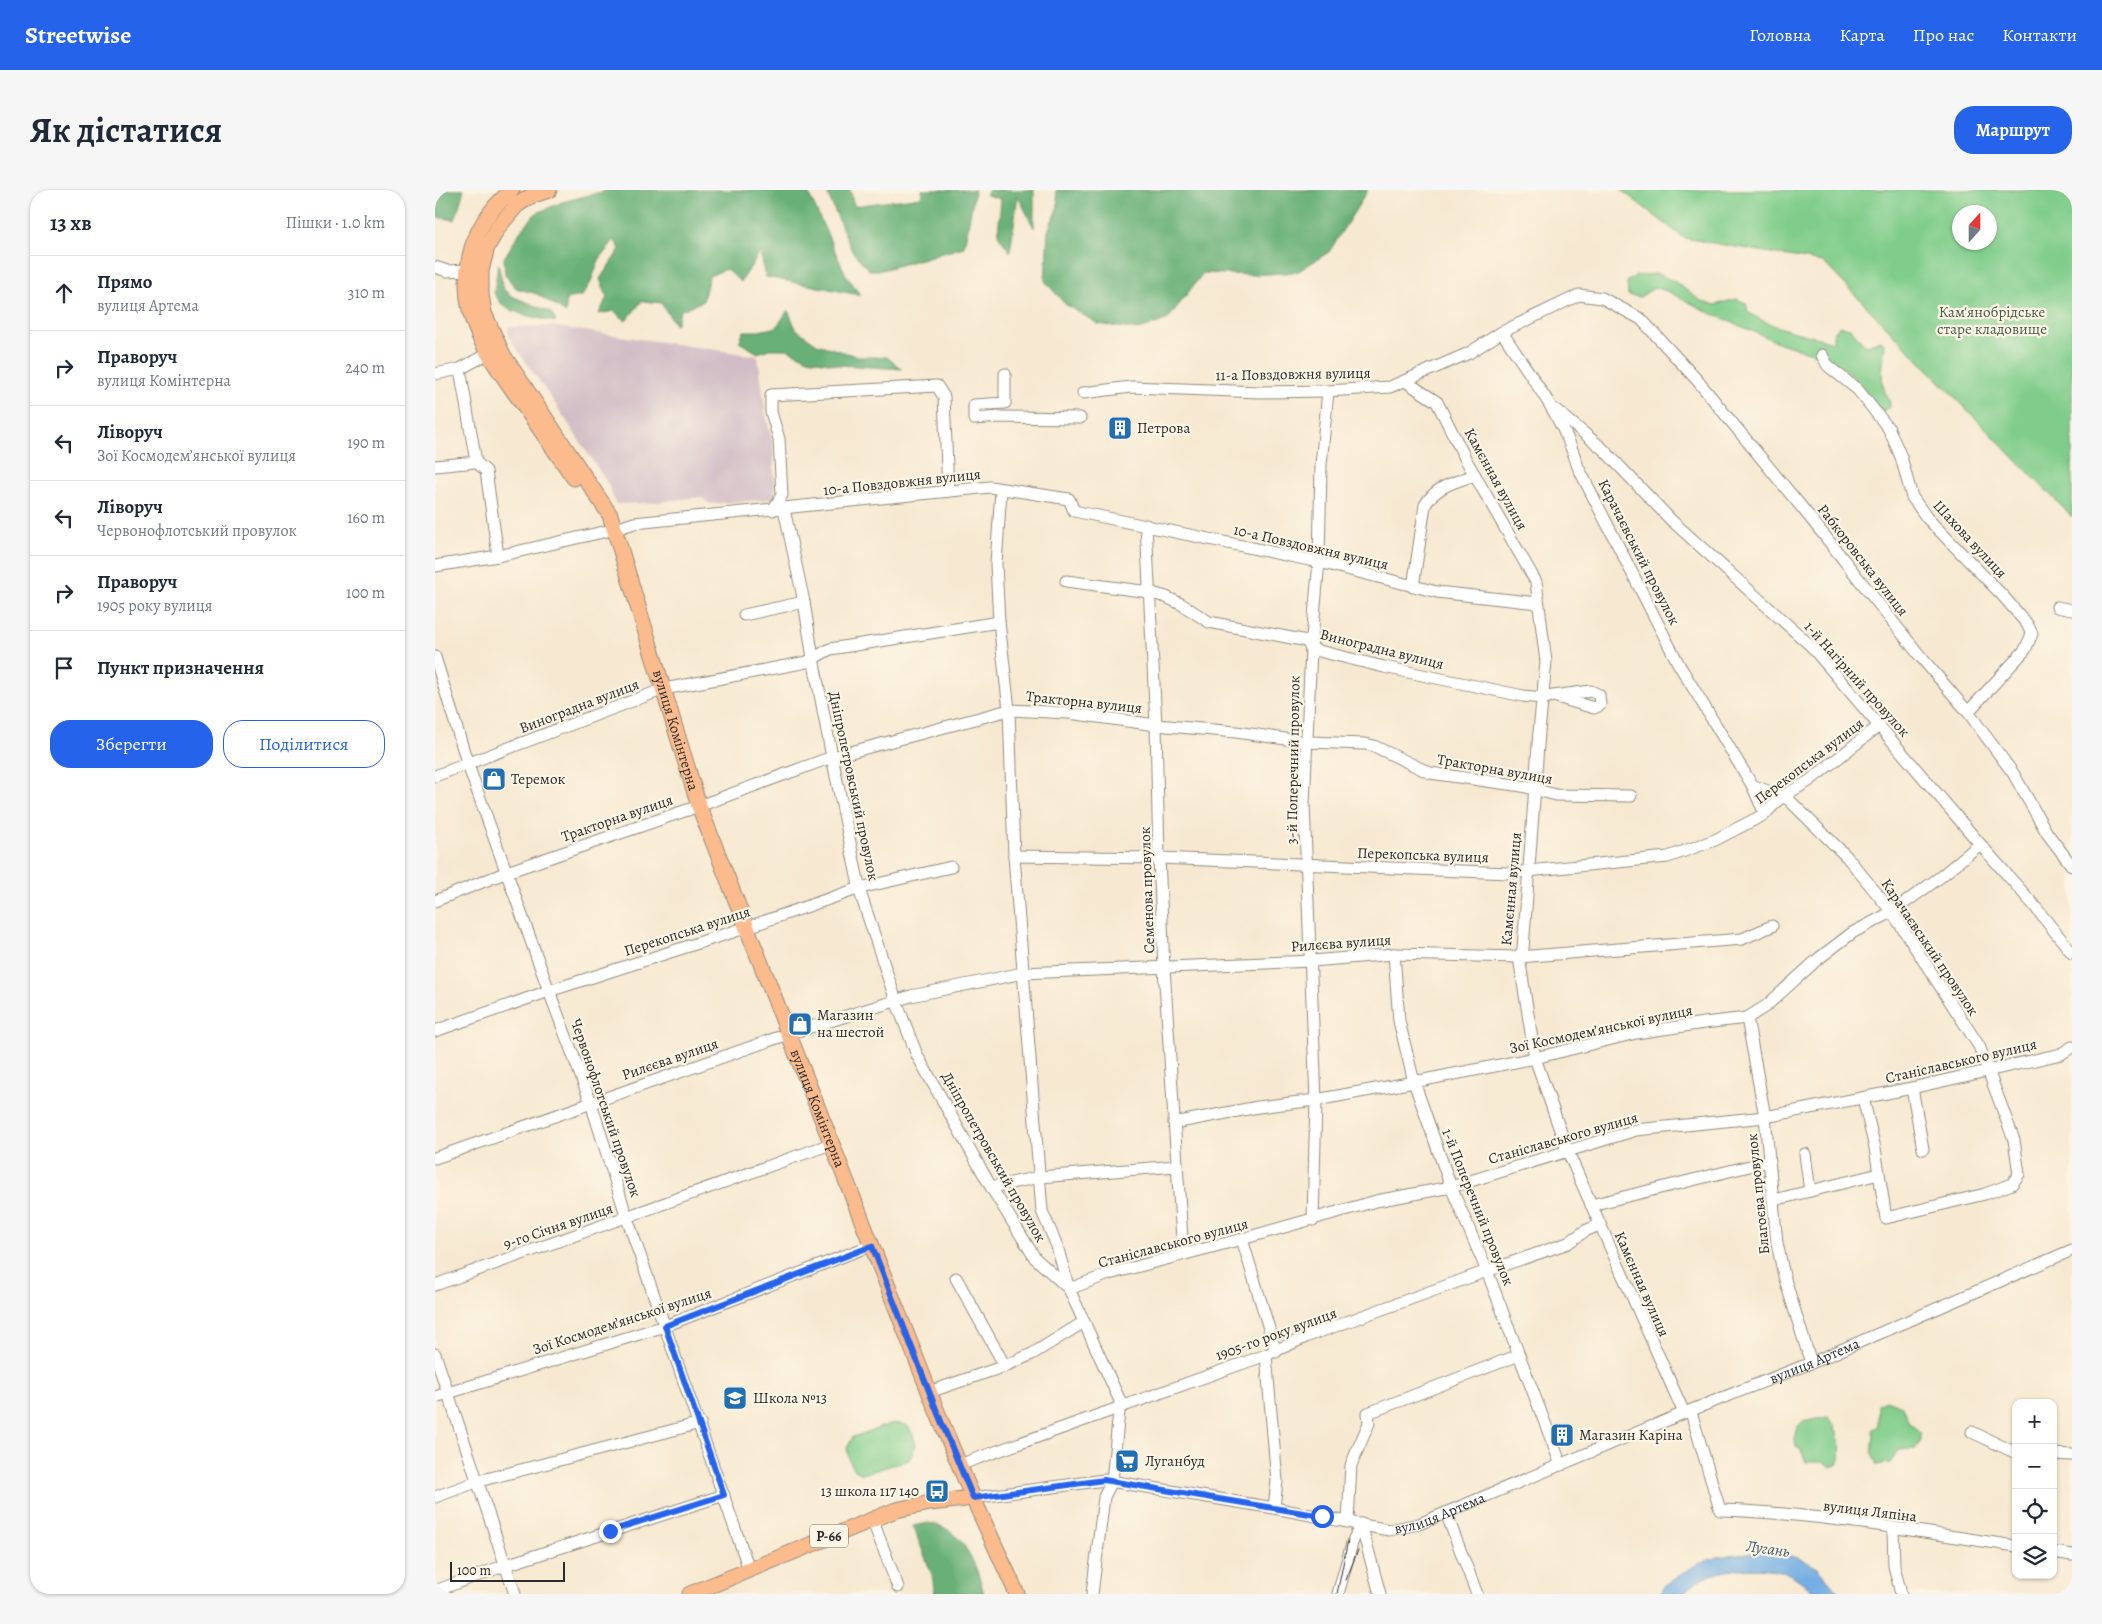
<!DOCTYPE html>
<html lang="uk">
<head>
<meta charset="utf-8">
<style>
	:root { --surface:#fff; --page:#f6f6f7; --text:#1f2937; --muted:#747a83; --line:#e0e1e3; --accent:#2563eb }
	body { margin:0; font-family:Alegreya,serif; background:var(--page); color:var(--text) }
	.controls { position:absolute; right:15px; bottom:15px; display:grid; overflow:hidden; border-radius:10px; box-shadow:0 1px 4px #0004 }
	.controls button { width:45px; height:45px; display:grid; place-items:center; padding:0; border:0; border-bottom:1px solid var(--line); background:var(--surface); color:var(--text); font:25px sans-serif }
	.compass { position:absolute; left:1517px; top:15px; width:45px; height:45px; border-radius:50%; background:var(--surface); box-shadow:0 1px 4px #0004; rotate:21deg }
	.scale { position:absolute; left:15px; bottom:12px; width:115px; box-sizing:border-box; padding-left:5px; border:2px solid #2b2b2b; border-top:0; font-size:14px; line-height:18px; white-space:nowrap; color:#2b2b2b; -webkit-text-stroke:4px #fcf5e5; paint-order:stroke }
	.stop { position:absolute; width:15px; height:15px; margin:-11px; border:4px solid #2563eb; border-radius:50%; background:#fff }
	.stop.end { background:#2563eb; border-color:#fff; box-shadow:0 1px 5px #0008 }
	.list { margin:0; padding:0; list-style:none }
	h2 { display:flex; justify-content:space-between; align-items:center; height:65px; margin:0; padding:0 20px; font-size:21px }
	h2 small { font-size:16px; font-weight:400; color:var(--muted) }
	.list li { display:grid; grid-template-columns:32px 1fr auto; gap:15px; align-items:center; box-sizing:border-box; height:75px; padding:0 20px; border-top:1px solid var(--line) }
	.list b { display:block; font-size:19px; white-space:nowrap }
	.list p { margin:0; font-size:16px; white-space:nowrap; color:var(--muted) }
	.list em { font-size:16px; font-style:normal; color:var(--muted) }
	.actions { display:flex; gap:10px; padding:15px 20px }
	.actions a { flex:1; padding:11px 0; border:1px solid var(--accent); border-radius:20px; text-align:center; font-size:18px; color:var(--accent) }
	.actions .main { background:var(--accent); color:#fff }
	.icon { flex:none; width:28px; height:28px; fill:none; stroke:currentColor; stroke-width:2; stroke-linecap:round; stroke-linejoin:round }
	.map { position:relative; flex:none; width:1637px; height:1404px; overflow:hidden; border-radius:20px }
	header { display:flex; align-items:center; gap:30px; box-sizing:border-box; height:70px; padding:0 25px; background:var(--accent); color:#fff }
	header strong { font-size:24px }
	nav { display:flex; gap:28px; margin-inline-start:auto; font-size:18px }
	.intro { display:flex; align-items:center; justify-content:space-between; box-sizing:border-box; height:120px; padding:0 30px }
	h1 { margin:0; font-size:35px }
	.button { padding:12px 22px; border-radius:20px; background:var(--accent); color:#fff; font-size:18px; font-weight:700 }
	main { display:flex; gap:30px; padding:0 30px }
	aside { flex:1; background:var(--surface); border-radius:20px; box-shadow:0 1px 4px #0004 }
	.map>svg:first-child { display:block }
	.industrial { fill:#d2bdc6 }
	.green { fill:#80cd8b; stroke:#567c5b; fill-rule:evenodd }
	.forest { fill:#68b077; stroke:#4a6e51 }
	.water { fill:#73aee4; stroke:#4f6c88 }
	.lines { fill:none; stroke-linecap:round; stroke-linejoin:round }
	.minor-casing { stroke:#918a7e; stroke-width:13 }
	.major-casing { stroke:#918a7e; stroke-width:17 }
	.minor { stroke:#fff; stroke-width:11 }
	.major { stroke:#fbbb8d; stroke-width:15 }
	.tram { stroke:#2b2b2b; stroke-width:1 }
	.route { stroke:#2563eb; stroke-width:6 }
	.labels { text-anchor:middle; stroke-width:4.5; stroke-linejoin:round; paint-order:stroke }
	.shield { fill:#fcf5e5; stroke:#6a6863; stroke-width:1 }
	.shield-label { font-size:14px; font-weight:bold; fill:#2b2b2b }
	.park-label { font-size:15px; fill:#445c48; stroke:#fcf5e5 }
	.street-label { font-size:15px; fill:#2b2b2b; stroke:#fcf5e5 }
	.poi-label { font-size:15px; fill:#2b2b2b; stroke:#fcf5e5; text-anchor:start }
	.water-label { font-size:16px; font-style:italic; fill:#44596c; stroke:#fcf5e5 }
</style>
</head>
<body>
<header>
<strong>Streetwise</strong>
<nav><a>Головна</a><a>Карта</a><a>Про нас</a><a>Контакти</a></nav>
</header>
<div class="intro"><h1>Як дістатися</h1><a class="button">Маршрут</a></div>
<main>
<aside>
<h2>13 хв<small>Пішки · 1.0 km</small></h2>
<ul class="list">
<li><svg class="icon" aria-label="ahead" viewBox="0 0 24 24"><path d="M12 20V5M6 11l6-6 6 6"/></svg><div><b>Прямо</b><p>вулиця Артема</p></div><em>310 m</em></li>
<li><svg class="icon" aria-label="right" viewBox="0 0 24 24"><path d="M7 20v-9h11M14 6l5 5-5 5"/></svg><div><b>Праворуч</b><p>вулиця Комінтерна</p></div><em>240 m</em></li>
<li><svg class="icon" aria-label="left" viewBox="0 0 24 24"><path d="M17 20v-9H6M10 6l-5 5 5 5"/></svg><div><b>Ліворуч</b><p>Зої Космодем’янської вулиця</p></div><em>190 m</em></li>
<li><svg class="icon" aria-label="left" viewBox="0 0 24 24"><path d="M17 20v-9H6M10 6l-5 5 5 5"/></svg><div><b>Ліворуч</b><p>Червонофлотський провулок</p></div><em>160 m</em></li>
<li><svg class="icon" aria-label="right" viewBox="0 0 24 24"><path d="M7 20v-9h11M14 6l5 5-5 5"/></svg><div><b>Праворуч</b><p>1905 року вулиця</p></div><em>100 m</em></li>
<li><svg class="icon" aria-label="arrive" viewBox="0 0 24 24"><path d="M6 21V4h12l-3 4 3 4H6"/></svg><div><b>Пункт призначення</b></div></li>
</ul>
<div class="actions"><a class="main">Зберегти</a><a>Поділитися</a></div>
</aside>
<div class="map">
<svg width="1637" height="1404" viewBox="0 0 1637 1404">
	<rect width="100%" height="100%" fill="#fcf5e5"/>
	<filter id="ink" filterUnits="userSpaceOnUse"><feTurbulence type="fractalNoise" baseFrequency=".02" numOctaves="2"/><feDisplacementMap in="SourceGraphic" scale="10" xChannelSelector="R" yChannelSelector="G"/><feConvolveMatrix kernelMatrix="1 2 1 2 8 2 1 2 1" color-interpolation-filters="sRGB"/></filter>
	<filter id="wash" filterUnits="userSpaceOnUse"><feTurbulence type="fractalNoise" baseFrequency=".0096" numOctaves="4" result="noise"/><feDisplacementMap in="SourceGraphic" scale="20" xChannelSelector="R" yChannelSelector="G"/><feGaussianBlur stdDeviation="1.12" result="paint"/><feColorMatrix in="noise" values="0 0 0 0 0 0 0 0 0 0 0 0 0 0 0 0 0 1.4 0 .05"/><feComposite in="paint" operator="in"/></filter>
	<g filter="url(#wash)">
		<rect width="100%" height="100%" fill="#f7e9d1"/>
		<path class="industrial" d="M115,136L323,166L331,226L338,255L340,309L275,314L266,307L212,313L181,314L173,294L119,212L74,148L73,137Z"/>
		<path class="green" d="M1186,0H1637V327L1388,72L1249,48ZM1524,22H1554V52H1524Z
			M1222,84L1239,91L1266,111L1280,115L1301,109L1311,113L1313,122C1339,140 1369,143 1398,152V144L1404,136L1415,138L1430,156L1445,150L1450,155C1449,169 1445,185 1449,199C1451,206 1455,208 1455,217L1445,222L1426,194L1399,170L1345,153L1273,122L1234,102L1220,97L1205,107L1193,105L1192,91L1201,86Z
			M1451,1210L1467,1216L1474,1233L1485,1242V1252L1481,1259L1464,1260L1455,1273L1442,1275L1437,1263L1439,1245L1437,1240L1443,1236V1215Z
			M1393,1227C1403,1235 1409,1263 1403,1275L1396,1277L1389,1272H1371L1366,1260L1361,1257C1359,1247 1359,1239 1367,1232Z
			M458,1233L472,1235L478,1244L481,1255L474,1270L428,1284L420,1280L414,1270L412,1258L418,1247Z"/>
		<path class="forest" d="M0,0H29L20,30L0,27Z
			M174,0H372L410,83L425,105L331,87L325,62L306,92L291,79L274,86L268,111L245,121L241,136L226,113L207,111L191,131L179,121L164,124L172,107L165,89L185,59L179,50L164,70L155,94L147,106L131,109V123L102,104L81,98L70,85L69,68L85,42L100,24L127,12Z
			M391,0H415L419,16L486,7L487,0H540L529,57L447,80H434L417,61Z
			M554,0H599V38L583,6L575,62L563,45L566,9L551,5Z
			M621,0H933L894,62L862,82L819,85L768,83L733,129L704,140L663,134L630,114L610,91L613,41L623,16Z
			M63,74L69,100L79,107L116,122L121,132L88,125L68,116L59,103Z
			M353,120L361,139L382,154L425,167H452L467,179L403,175L373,169L352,159H334L323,163L304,152L309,141H324L342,137Z
			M493,1333C527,1336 542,1375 549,1404H500L497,1385L478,1336Z"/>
		<path class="water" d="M1328,1360L1363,1368L1383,1378L1405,1404H1380C1370,1394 1359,1384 1345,1381C1316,1374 1266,1380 1248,1404H1224L1230,1395L1261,1375L1282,1367L1302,1365Z"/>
	</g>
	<g filter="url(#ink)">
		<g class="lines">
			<g class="minor-casing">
				<g id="minor">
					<path d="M0,77L12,81L32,80"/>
					<path d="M1067,142C1095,186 1128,226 1143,277L1243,473L1317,595L1353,609L1412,667L1457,722L1544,856L1579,950L1584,984L1577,994L1550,1004L1451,1028L1440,958L1428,908"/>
					<path d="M1387,165L1393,176L1423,200L1454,239L1466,267L1477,307L1492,328L1568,406L1592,434L1597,444L1590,460L1533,522"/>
					<path d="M25,179L41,272L51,281L63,366"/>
					<path d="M0,184L25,179L52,164"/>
					<path d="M570,184V213L539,215V229L565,227L645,228"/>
					<path d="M970,191L1002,212L1031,270L1101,392L1111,472L1104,542L1088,759L1084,767L1100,868L1132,960L1249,1223"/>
					<path d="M648,203L696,197L825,202L893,201L955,197L1034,163L1067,142L1144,105L1167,108L1206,129L1262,190L1373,325L1485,466L1533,522L1578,583L1612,643L1637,676"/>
					<path d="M1121,220L1168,259L1236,330L1376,456L1545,654L1597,713L1637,763"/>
					<path d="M0,276L41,272"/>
					<path d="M566,300L561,374L564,432L574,520L579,666L607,1021L622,1056L634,1099L685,1211L677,1291L669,1307L657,1404"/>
					<path d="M349,319L369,412L378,468L397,567L426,705L461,811L482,865L556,997L600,1068L633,1098"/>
					<path d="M338,320L347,305L344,249L336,222V205L502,196L509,207L513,301"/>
					<path d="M711,335L721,535L724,668L729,778L748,1064"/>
					<path d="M0,376L63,366L181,339L199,333L555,297L634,309L639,321L884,372L1002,402L1103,413"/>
					<path d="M631,391L714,402L731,407L746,414L774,432L872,451L876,459"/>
					<path d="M978,397L990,315C1001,296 1020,292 1040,285"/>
					<path d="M1622,417L1637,420"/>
					<path d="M309,425L369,412"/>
					<path d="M876,459L949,477L1088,506L1107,508L1118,506L1159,518L1165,515L1164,505L1156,501L1118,506"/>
					<path d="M0,467L33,575L114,801L156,913L192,1028L314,1379"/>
					<path d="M0,586L229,499L372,472L395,459L564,432"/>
					<path d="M1317,595L1330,624"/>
					<path d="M579,666L724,668L1073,683L1233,667L1280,650L1330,624L1345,608L1374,591L1445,535"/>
					<path d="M0,711L72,682L264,616L397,567L574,520L634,523L721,535L801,542L872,552L930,554L939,556L995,583L1087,596L1121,605L1196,606"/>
					<path d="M959,764L964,831L979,892L1016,997L1052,1081L1126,1275"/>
					<path d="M1312,828L1330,927L1342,1053L1349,1086L1376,1173"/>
					<path d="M0,841L114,801L313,737L425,698L516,677"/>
					<path d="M1477,898L1488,959"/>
					<path d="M739,933L823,917L881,910L979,892L1100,868L1201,843L1269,833L1312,828L1331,816L1383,769L1417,743L1457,722L1504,688L1545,654"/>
					<path d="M1370,964L1375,1001"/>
					<path d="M0,968L353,844L476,806L588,783L877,771L959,764L1084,767L1307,749L1337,736"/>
					<path d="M556,997L605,987L741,976"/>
					<path d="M1339,1010L1444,984"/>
					<path d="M1156,1015L1335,971"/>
					<path d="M878,1030L881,910L869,614L876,459L884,372L886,275L893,201"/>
					<path d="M807,1049L841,1162"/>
					<path d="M521,1088L570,1176"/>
					<path d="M0,1095L396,954"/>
					<path d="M634,1099L674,1084L807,1049L941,1011L1016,997L1201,940L1330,927L1477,898L1626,864L1637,857"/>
					<path d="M0,1164L80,1404"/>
					<path d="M831,1165L842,1291L839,1318"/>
					<path d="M494,1202L570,1176L597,1164L649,1132"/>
					<path d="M0,1207L230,1136L437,1055"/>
					<path d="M1256,1222L1285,1320C1382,1323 1484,1342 1581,1356"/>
					<path d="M1537,1242L1581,1263"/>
					<path d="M1618,1264L1637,1265"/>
					<path d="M524,1275L831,1165L873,1146L1052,1081L1133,1053L1150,1041L1164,1035"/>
					<path d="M0,1307L44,1291L265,1233"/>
					<path id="s1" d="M538,1308L669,1290L839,1318L954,1340L984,1334L1249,1223L1376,1173L1637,1060"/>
					<path d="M1011,1323L1042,1404"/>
					<path d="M437,1329L463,1397"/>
					<path d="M913,1331L916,1275L934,1233L933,1223L1084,1165"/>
					<path d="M926,1334L945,1404"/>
					<path d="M1458,1338L1459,1376L1466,1404"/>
					<path d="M1618,1362L1637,1365"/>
					<path d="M0,1401L71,1375L289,1305"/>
					<path d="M903,1404L917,1353L926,1334"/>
				</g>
			</g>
			<g class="major-casing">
				<g id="major">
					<path d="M77,0C56,18 41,38 35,66C22,126 52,163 85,210C103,236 121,262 139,288"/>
					<path id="s2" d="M114,0L96,6L82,15L64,36L52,57L46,81V104L49,123L68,165L175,325L264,616L501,1219L538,1308L582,1404"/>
					<path d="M255,1404L461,1320L495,1313L538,1308"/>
				</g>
			</g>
			<use href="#minor" class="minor"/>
			<use href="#major" class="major"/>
			<path class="tram" d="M911,1390L923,1360
				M902,1404L913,1350"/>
		</g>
	</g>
	<g class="lines" filter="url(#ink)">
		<path class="route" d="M175,1341L289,1305L230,1136L437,1056L501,1219L538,1308L669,1290L887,1326"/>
	</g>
	<defs>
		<g id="building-square" transform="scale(1.25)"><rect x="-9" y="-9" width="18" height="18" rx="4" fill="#1f6fb2" stroke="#fcf5e5"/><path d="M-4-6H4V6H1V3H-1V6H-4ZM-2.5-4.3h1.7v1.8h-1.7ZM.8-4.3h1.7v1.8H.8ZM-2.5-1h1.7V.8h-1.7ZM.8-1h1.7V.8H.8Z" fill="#fff"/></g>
		<g id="shop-square" transform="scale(1.25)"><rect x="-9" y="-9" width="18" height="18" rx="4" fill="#1f6fb2" stroke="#fcf5e5"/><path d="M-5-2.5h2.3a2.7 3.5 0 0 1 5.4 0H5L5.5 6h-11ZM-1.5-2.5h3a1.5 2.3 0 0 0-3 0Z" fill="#fff"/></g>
		<g id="school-square" transform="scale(1.25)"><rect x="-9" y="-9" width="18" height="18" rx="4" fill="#1f6fb2" stroke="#fcf5e5"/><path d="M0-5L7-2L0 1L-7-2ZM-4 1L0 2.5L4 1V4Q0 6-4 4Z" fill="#fff"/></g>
		<g id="supermarket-square" transform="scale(1.25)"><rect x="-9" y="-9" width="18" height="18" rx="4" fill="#1f6fb2" stroke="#fcf5e5"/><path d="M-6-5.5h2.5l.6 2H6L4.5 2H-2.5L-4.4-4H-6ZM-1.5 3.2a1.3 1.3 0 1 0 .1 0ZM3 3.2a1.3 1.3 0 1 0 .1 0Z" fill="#fff"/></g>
		<g id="bus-square" transform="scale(1.25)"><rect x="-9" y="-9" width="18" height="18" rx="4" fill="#1f6fb2" stroke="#fcf5e5"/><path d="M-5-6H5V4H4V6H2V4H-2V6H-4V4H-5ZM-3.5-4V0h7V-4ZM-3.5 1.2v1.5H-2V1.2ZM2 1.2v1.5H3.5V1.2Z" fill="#fff"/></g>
	</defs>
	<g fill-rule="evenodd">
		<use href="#building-square" x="685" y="238"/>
		<use href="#shop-square" x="59" y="589"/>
		<use href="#shop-square" x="365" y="834"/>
		<use href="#school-square" x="300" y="1208"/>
		<use href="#building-square" x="1127" y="1245"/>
		<use href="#supermarket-square" x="692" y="1271"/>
		<use href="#bus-square" x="502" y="1301"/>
	</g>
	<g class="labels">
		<rect class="shield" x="375" y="1334.5" width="38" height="23" rx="4"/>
		<g class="shield-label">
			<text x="394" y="1351">Р-66</text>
		</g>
		<g class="park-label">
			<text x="1557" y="127">Кам'янобрідське<tspan x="1557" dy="17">старе кладовище</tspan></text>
		</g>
		<g class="street-label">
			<text transform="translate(858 184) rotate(-1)" y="5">11-а Повздовжня вулиця</text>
			<text transform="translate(1061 289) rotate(61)" y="5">Камєнная вулиця</text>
			<text transform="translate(467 292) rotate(-6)" y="5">10-а Повздовжня вулиця</text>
			<text transform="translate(1535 349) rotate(47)" y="5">Шахова вулиця</text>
			<text transform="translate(876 357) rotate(13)" y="5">10-а Повздовжня вулиця</text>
			<text transform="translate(1204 362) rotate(63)" y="5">Карачаєвський провулок</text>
			<text transform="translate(1428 370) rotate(52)" y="5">Рабкоровська вулиця</text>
			<text transform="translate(947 459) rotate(14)" y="5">Виноградна вулиця</text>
			<text transform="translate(1422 489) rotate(48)" y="5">1-й Нагірний провулок</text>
			<text transform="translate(649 512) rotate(6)" y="5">Тракторна вулиця</text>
			<text transform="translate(144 516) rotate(-21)" y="5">Виноградна вулиця</text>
			<text dy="5" stroke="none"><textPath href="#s2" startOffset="618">вулиця Комінтерна</textPath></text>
			<text transform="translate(858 570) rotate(-89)" y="5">3-й Поперечний провулок</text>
			<text transform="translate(1374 571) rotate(-37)" y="5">Перекопська вулиця</text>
			<text transform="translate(1060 579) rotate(10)" y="5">Тракторна вулиця</text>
			<text transform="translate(419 596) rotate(78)" y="5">Дніпропетровський провулок</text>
			<text transform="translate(182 628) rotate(-19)" y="5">Тракторна вулиця</text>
			<text transform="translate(988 665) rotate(2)" y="5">Перекопська вулиця</text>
			<text transform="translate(1076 699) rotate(-85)" y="5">Камєнная вулиця</text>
			<text transform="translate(712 700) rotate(-92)" y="5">Семенова провулок</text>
			<text transform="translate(252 741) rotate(-18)" y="5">Перекопська вулиця</text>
			<text transform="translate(906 753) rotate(-4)" y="5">Рилєєва вулиця</text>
			<text transform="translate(1495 757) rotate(56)" y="5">Карачаєвський провулок</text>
			<text transform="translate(1166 839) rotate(-12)" y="5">Зої Космодем’янської вулиця</text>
			<text transform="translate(235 869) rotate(-19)" y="5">Рилєєва вулиця</text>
			<text transform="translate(1526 871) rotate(-13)" y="5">Станіславського вулиця</text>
			<text transform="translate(171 918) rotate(71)" y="5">Червонофлотський провулок</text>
			<text dy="5" stroke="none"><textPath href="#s2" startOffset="1022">вулиця Комінтерна</textPath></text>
			<text transform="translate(1128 948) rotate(-16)" y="5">Станіславського вулиця</text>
			<text transform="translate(559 967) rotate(60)" y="5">Дніпропетровський провулок</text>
			<text transform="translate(1323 1004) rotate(-96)" y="5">Благоєва провулок</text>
			<text transform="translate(1043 1017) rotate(68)" y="5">1-й Поперечний провулок</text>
			<text transform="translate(123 1036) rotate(-19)" y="5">9-го Січня вулиця</text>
			<text transform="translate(738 1053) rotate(-15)" y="5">Станіславського вулиця</text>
			<text transform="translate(1207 1094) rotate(66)" y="5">Камєнная вулиця</text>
			<text transform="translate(187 1131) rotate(-18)" y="5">Зої Космодем’янської вулиця</text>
			<text transform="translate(841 1144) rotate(-20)" y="5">1905-го року вулиця</text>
			<text dy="5" stroke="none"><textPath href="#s1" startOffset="880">вулиця Артема</textPath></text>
			<text transform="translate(1435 1321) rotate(7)" y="5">вулиця Ляпіна</text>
			<text dy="5" stroke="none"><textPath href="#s1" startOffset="475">вулиця Артема</textPath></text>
		</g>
		<g class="poi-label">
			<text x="702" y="243">Петрова</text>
			<text x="76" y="594">Теремок</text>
			<text x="382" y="830">Магазин<tspan x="382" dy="17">на шестой</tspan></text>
			<text x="318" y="1213">Школа №13</text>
			<text x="1144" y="1250">Магазин Каріна</text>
			<text x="710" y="1276">Луганбуд</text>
			<text x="484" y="1306" text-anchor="end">13 школа 117 140</text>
		</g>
		<g class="water-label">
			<text transform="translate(1333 1358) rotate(8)" y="6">Лугань</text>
		</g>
	</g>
</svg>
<div class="controls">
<button>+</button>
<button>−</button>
<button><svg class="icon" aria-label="locate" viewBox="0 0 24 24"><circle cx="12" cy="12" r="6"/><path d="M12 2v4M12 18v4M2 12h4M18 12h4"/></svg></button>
<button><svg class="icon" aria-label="layers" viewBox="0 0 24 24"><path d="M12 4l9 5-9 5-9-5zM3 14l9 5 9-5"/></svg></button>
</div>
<svg class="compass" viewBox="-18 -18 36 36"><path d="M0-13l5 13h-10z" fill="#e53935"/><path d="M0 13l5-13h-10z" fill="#747a83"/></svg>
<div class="scale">100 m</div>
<div class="stop" style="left:887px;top:1326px"></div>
<div class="stop end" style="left:175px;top:1341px"></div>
</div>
</main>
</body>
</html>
